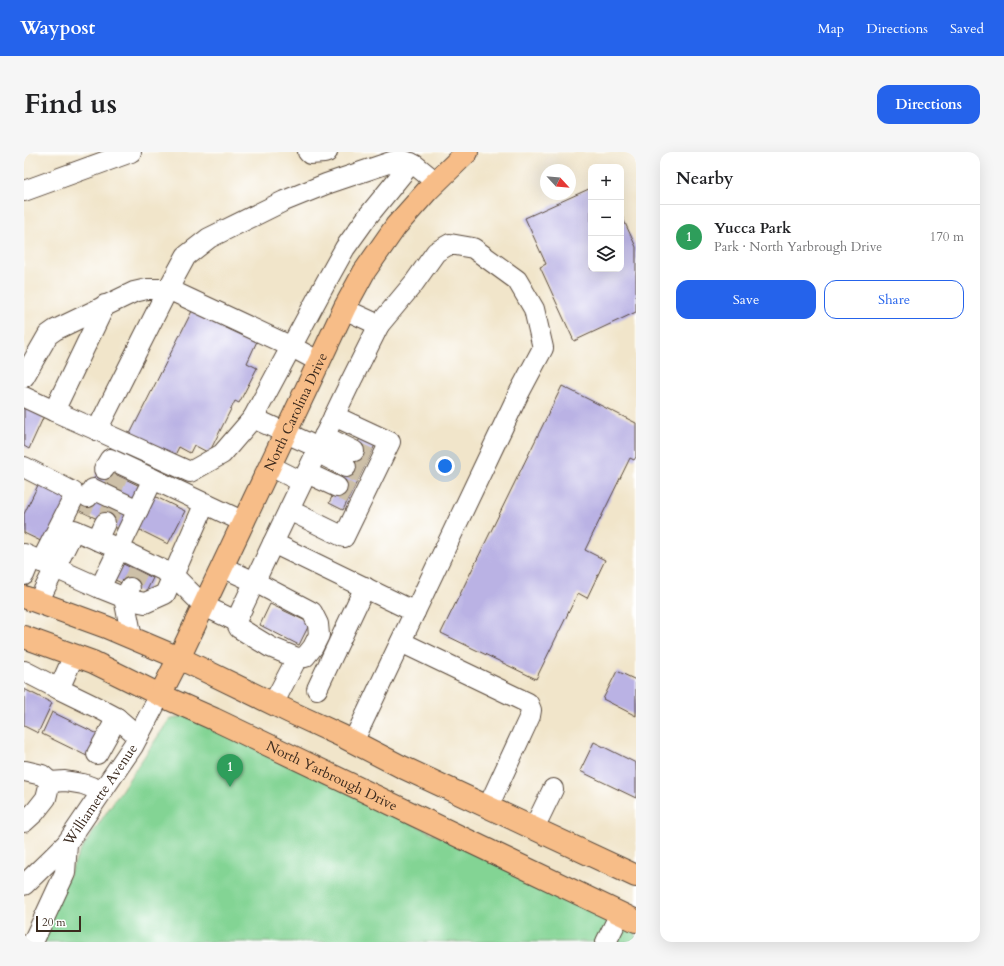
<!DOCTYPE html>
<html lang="en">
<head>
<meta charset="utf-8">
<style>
	:root { --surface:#fff; --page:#f6f6f6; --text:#202124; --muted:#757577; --line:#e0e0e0; --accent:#2563eb }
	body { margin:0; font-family:Cardo,serif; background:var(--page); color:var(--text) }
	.controls { position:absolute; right:12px; top:12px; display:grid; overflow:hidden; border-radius:8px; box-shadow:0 4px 16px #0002 }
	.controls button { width:36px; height:36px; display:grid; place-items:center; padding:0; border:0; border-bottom:1px solid var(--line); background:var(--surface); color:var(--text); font:20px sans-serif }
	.compass { position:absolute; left:516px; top:12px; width:36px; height:36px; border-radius:50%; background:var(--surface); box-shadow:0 4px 16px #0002; rotate:116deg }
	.scale { position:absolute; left:12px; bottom:10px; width:45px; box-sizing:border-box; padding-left:4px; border:2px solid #3b2a1e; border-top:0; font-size:11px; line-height:14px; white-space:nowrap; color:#3b2a1e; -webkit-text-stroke:3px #fff; paint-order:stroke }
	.you { position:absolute; left:421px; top:314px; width:14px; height:14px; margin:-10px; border:3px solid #fff; border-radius:50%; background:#1a73e8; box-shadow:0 0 0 6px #1a73e833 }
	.badge { display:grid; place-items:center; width:26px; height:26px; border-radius:50%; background:var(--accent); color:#fff; font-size:13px; font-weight:700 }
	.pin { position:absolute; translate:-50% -33px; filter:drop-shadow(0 1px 2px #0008) }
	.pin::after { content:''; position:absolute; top:21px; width:14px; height:12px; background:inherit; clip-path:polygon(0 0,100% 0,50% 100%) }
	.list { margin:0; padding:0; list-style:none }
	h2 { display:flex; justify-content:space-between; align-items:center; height:52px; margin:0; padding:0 16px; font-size:17px }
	h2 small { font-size:13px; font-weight:400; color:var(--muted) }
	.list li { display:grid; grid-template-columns:26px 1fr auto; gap:12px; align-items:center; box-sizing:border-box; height:64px; padding:0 16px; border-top:1px solid var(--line) }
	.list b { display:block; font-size:15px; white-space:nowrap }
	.list p { margin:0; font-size:13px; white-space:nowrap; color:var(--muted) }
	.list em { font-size:13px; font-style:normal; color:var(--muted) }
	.actions { display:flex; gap:8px; padding:12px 16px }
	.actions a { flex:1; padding:9px 0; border:1px solid var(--accent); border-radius:12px; text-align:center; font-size:14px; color:var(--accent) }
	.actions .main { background:var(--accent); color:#fff }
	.icon { flex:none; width:22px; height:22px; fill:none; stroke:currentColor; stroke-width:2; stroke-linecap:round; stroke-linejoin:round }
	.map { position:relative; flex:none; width:612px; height:790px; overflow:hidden; border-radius:12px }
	header { display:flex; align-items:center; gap:24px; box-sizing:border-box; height:56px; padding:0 20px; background:var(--accent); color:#fff }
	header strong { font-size:19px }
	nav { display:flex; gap:22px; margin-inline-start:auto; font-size:14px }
	.intro { display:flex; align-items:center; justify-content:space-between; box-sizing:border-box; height:96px; padding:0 24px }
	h1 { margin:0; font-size:28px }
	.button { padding:10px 18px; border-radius:12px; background:var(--accent); color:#fff; font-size:14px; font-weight:700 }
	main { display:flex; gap:24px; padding:0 24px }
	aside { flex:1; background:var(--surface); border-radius:12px; box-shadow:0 4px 16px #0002 }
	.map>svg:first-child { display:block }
	.green { fill:#83d494; stroke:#5f7f59 }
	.building { fill:#bab2e4 }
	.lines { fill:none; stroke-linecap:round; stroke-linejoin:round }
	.minor-tunnel { stroke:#cdc0a8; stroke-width:20; stroke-dasharray:20 10; stroke-linecap:butt }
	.minor-casing { stroke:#564638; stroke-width:22 }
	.major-casing { stroke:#564638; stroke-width:24 }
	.minor { stroke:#fff; stroke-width:20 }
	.major { stroke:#f7bd88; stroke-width:22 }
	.labels { text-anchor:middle; stroke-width:3; stroke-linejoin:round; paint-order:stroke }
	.street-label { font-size:14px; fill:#3b2a1e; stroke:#fff }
</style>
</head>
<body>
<header>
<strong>Waypost</strong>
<nav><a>Map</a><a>Directions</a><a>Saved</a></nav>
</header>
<div class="intro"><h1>Find us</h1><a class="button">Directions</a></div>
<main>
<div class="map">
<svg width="612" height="790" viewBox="0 0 612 790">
	<rect width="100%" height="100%" fill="#fff"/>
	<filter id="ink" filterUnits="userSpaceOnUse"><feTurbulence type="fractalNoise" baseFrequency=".025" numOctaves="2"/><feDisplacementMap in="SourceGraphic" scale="8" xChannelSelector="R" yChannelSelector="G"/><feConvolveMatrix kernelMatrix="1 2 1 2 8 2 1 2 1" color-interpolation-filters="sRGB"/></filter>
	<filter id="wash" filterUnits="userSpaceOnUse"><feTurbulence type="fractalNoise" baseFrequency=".012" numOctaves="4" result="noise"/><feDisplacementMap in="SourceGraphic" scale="16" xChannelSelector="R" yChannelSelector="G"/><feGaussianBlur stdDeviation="0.9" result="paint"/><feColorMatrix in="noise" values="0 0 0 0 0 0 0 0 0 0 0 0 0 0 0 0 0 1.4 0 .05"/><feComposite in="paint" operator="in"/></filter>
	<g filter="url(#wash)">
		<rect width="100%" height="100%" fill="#f1e5ca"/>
		<path class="green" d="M162,563L612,779V790H14L55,701L145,568Z"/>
		<g id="blocks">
			<path class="building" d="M567,36V117H597V62L612,95V160L550,189L516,115L522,112L501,66Z
				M170,155L234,187L223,211L233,216L215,251L211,249L185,301L170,293L166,301L155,295L150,305L106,282Z
				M538,234L612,271V305L610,308L606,306L561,398L581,408L563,446L554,441L512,527L417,481Z
				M0,254L20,264L5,297L0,294Z
				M338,282L353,289L319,358L305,351Z
				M76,315L118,335L112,349L69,328Z
				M15,331L47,347L25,393L0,381V362Z
				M59,343L108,366L101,380L52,357Z
				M128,343L161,359L144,392L112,376Z
				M97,411L129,426L121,442L89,427Z
				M246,452L286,471L275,493L236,473Z
				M593,519L612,528V564L579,547Z
				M0,537L28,551L14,581L0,574Z
				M28,560L76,583L65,605L18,582Z
				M570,590L612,611V646L556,619Z"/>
		</g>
	</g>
	<g filter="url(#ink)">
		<use href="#blocks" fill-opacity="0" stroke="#564638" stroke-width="1"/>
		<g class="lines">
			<path class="minor-tunnel" d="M330,299L345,306
				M322,315L337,322
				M313,335L327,342
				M88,337L94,324
				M57,359L64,345
				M81,371L88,357
				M106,435L114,419"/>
			<g class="minor-casing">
				<g id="minor">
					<path d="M284,0L286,2L300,1L303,0"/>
					<path d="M0,39L107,0"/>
					<path d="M81,153L30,259L73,278L166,320L198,302L229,266L295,296"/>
					<path d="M320,157L355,173L390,131L412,100L426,92L449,96L493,128L510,157L519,196L494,243L329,590"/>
					<path d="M355,173L325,233L249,391L391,460"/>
					<path d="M0,225L24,183L31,178L110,140L123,137H144L162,104L185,86L260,49L302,32L370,9H381L391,13L412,30"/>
					<path d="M0,245L30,259"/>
					<path d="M229,266L301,132L321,96L344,64L387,11"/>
					<path d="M73,278L144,137L268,195L296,210"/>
					<path d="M300,284L330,299"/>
					<path d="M293,300L322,315"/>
					<path d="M246,314L278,330"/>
					<path d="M0,315L49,340L50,345L17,410"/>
					<path d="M80,317L86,307L129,327"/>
					<path d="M283,321L313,335"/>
					<path d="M64,345L69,337L114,358"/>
					<path d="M181,351L141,442L121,451L106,448L76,436L129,327L220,370"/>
					<path d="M265,358L320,385L366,290L310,264"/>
					<path d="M73,388L81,371"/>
					<path d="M0,402L76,436"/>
					<path d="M198,415L231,430L288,460L294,472L295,483L289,495L281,505L273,506L246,495L215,476L212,469L249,391"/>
					<path d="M0,423L7,406"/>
					<path d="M106,436L100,446L108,486"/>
					<path d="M14,450L50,378L95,397L149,423L180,454L212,469"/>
					<path d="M377,490L504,551L507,558L506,564L464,655"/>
					<path d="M50,503L35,537L76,557L93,566L114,584"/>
					<path d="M0,519L35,537"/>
					<path d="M293,537L341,435"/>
					<path d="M249,552L273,506"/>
					<path d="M73,602L93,566"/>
					<path d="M0,619H1L18,623L26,630L22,646L11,660L0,670"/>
					<path d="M26,630L41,629L59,632L78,639"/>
					<path d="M510,676L529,637"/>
					<path id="s1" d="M0,733L27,707L43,691L109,594L136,543"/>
					<path d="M9,790L41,721L43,691"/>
					<path d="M582,790L596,762"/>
				</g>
			</g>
			<g class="major-casing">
				<g id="major">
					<path d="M0,445L82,475L155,506L266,560L318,584L376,614L612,724"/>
					<path id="s2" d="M0,485L69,510L136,543L190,567L612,769"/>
					<path id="s3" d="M136,543L155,506L321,155L340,120L372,74L404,38L443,0"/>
				</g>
			</g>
			<use href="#minor" class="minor"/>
			<use href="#major" class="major"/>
		</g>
	</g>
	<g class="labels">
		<g class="street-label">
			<text dy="5" stroke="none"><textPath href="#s3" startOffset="314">North Carolina Drive</textPath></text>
			<text dy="5" stroke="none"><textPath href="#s2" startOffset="338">North Yarbrough Drive</textPath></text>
			<text dy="5" stroke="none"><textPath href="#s1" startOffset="119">Williamette Avenue</textPath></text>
		</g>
	</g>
</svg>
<div class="controls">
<button>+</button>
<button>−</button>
<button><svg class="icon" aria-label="layers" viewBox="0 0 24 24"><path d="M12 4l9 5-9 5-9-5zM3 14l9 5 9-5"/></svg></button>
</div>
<svg class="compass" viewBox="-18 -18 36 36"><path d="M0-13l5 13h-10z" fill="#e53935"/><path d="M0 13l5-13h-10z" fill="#757577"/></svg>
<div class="scale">20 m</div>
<div class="you"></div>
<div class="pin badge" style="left:206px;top:635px;background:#2e9e5b">1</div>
</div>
<aside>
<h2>Nearby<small></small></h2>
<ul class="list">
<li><span class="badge" style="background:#2e9e5b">1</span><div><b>Yucca Park</b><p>Park · North Yarbrough Drive</p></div><em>170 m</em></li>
</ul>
<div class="actions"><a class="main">Save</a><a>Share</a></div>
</aside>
</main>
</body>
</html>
